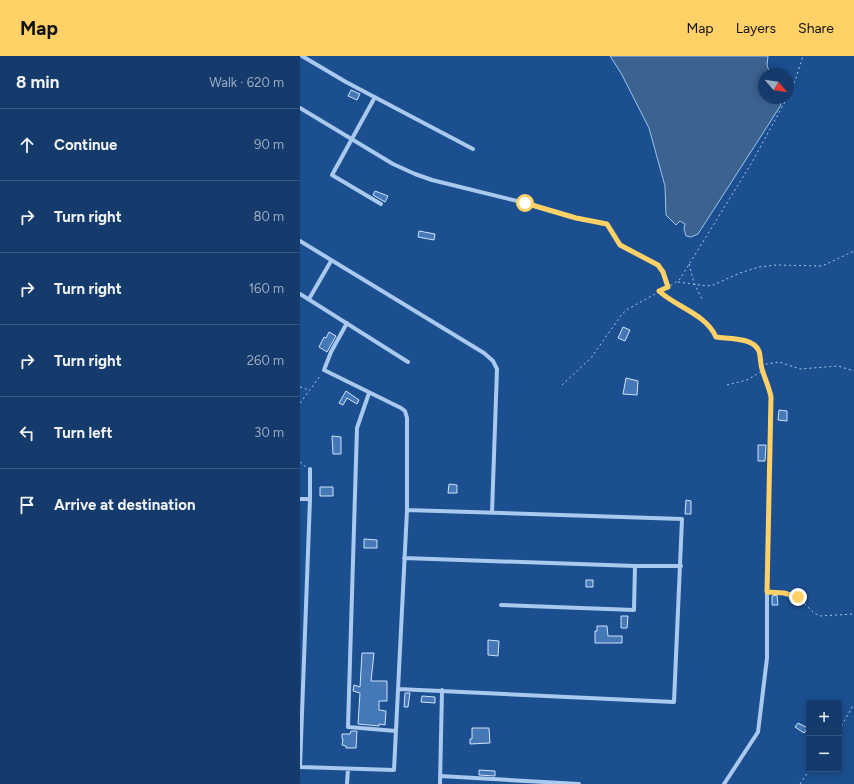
<!DOCTYPE html>
<html lang="en">
<head>
<meta charset="utf-8">
<style>
	:root { --surface:#143b6b; --page:#1d4271; --text:#f1f3f6; --muted:#9dadc1; --line:#33557e; --accent:#ffd166 }
	body { margin:0; font-family:Figtree,sans-serif; background:var(--page); color:var(--text) }
	.controls { position:absolute; right:12px; bottom:12px; display:grid; overflow:hidden; border-radius:4px; box-shadow:0 2px 6px #0003 }
	.controls button { width:36px; height:36px; display:grid; place-items:center; padding:0; border:0; border-bottom:1px solid var(--line); background:var(--surface); color:var(--text); font:20px sans-serif }
	.compass { position:absolute; left:458px; top:12px; width:36px; height:36px; border-radius:50%; background:var(--surface); box-shadow:0 2px 6px #0003; rotate:119deg }
	.stop { position:absolute; width:12px; height:12px; margin:-9px; border:3px solid #ffd166; border-radius:50%; background:#fff }
	.stop.end { background:#ffd166; border-color:#fff; box-shadow:0 1px 4px #0008 }
	.list { margin:0; padding:0; list-style:none }
	h2 { display:flex; justify-content:space-between; align-items:center; height:52px; margin:0; padding:0 16px; font-size:17px }
	h2 small { font-size:13px; font-weight:400; color:var(--muted) }
	.list li { display:grid; grid-template-columns:26px 1fr auto; gap:12px; align-items:center; box-sizing:border-box; height:72px; padding:0 16px; border-top:1px solid var(--line) }
	.list b { display:block; font-size:15px; white-space:nowrap }
	.list em { font-size:13px; font-style:normal; color:var(--muted) }
	.icon { flex:none; width:22px; height:22px; fill:none; stroke:currentColor; stroke-width:2; stroke-linecap:round; stroke-linejoin:round }
	.map { position:relative; flex:none; width:554px; height:728px; overflow:hidden }
	header { display:flex; align-items:center; gap:24px; box-sizing:border-box; height:56px; padding:0 20px; background:var(--accent); color:#111 }
	header strong { font-size:19px }
	nav { display:flex; gap:22px; margin-inline-start:auto; font-size:14px }
	main { display:flex }
	aside { flex:1; background:var(--surface) }
	.map>svg:first-child { display:block }
	.water { fill:#3c6290; stroke:#9cc4f0 }
	.building { fill:#4478b7; stroke:#cfe3fa }
	.lines { fill:none; stroke-linecap:round; stroke-linejoin:round }
	.path { stroke:#a9c9ee; stroke-width:1; stroke-dasharray:2 3; stroke-linecap:butt }
	.minor { stroke:#a9c9ee; stroke-width:4 }
	.route { stroke:#ffd166; stroke-width:5 }
</style>
</head>
<body>
<header>
<strong>Map</strong>
<nav><a>Map</a><a>Layers</a><a>Share</a></nav>
</header>
<main>
<aside>
<h2>8 min<small>Walk · 620 m</small></h2>
<ul class="list">
<li><svg class="icon" aria-label="ahead" viewBox="0 0 24 24"><path d="M12 20V5M6 11l6-6 6 6"/></svg><div><b>Continue</b></div><em>90 m</em></li>
<li><svg class="icon" aria-label="right" viewBox="0 0 24 24"><path d="M7 20v-9h11M14 6l5 5-5 5"/></svg><div><b>Turn right</b></div><em>80 m</em></li>
<li><svg class="icon" aria-label="right" viewBox="0 0 24 24"><path d="M7 20v-9h11M14 6l5 5-5 5"/></svg><div><b>Turn right</b></div><em>160 m</em></li>
<li><svg class="icon" aria-label="right" viewBox="0 0 24 24"><path d="M7 20v-9h11M14 6l5 5-5 5"/></svg><div><b>Turn right</b></div><em>260 m</em></li>
<li><svg class="icon" aria-label="left" viewBox="0 0 24 24"><path d="M17 20v-9H6M10 6l-5 5 5 5"/></svg><div><b>Turn left</b></div><em>30 m</em></li>
<li><svg class="icon" aria-label="arrive" viewBox="0 0 24 24"><path d="M6 21V4h12l-3 4 3 4H6"/></svg><div><b>Arrive at destination</b></div></li>
</ul>
</aside>
<div class="map">
<svg width="554" height="728" viewBox="0 0 554 728">
	<rect width="100%" height="100%" fill="#1b4f8f"/>
	<path class="water" d="M310,0H468L467,9L470,18H464V42H479L481,49L398,178L391,181L386,180L384,173L385,168L380,165L376,169L366,159L365,130L349,72L321,17Z"/>
	<path class="building" d="M51,34L60,38L57,44L48,40Z
		M75,135L88,140L85,146L73,139Z
		M119,175L135,178L134,184L118,181Z
		M323,271L330,274L325,285L318,282Z
		M29,276L36,280L27,296L19,291L24,281L26,282Z
		M326,322L338,325L337,339L323,338Z
		M46,335L59,344L57,348L47,342L43,349L39,347Z
		M479,354L487,355V365L478,364Z
		M32,380L41,381V398H33Z
		M458,389H466L465,405H458Z
		M149,428L157,429V437H148Z
		M20,431H33V440H20Z
		M386,444L391,445V458H385Z
		M64,483L77,484V492H64Z
		M286,524H293V531H286Z
		M477,539L478,549H472V540Z
		M321,560H328L327,572H321Z
		M297,570H307L308,580H322V587H295V575H297Z
		M188,584L199,585L198,600L188,599Z
		M62,597H74L71,625H87V645H79V654L86,655L85,669L79,668V670L58,668L60,637L53,635L54,629L60,631Z
		M105,637H110L108,651H104Z
		M122,640L135,641V647L121,646Z
		M498,667L508,672L504,677L495,671Z
		M172,672H189L190,687L170,688V683H172Z
		M51,675H57L56,692H46V690L42,689L43,683H42V678H50Z
		M179,714L195,715V720L179,719Z"/>
	<g class="lines">
		<path class="path" d="M488,41L496,22L503,0
			M280,163L307,168L319,189L358,209L363,216L368,230
			M389,208L394,227L403,245
			M378,226L407,230L413,229L440,217L459,211L477,209L522,210L554,195
			M359,236C376,252 406,258 416,281C428,283 452,281 458,293C460,298 461,304 461,309L479,306L500,313L538,310L554,315
			M461,309L470,333L471,341L467,531
			M262,329L291,302L322,258L328,253L375,227L380,223L451,108L487,42
			M427,329L447,324L462,315
			M0,331L9,334
			M0,347L21,319
			M0,406L6,411
			M473,536L484,537L498,541L514,557L520,560L554,558
			M539,674L554,648
			M500,728L510,713"/>
		<path class="minor" d="M2,0L46,26L173,93
			M75,41L32,119L81,148
			M0,52L93,108L115,118L132,124L225,147L276,162
			M0,185L184,297L193,305L197,313L192,457
			M0,238L108,306
			M9,243L31,205
			M69,337L57,372L48,671L96,675
			M0,443H10L0,711
			M10,443V413
			M104,502L335,510H381
			M201,549L334,554L335,510
			M98,633L374,646L382,463L107,454
			M0,711L94,714L107,454V362L105,355L101,352L24,314L31,296L47,267
			M140,720L279,728
			M47,728L48,713
			M140,728L142,634
			M424,728L458,676L467,602V536"/>
	</g>
	<g class="lines">
		<path class="route" d="M225,147L276,162L307,168L320,189L358,209L363,216L368,231L359,235C376,251 406,258 416,281C428,283 453,281 459,295C461,301 460,307 462,313C465,323 469,331 471,341L467,536L484,537L498,541"/>
	</g>
</svg>
<div class="controls">
<button>+</button>
<button>−</button>
</div>
<svg class="compass" viewBox="-18 -18 36 36"><path d="M0-13l5 13h-10z" fill="#e53935"/><path d="M0 13l5-13h-10z" fill="#9dadc1"/></svg>
<div class="stop" style="left:225px;top:147px"></div>
<div class="stop end" style="left:498px;top:541px"></div>
</div>
</main>
</body>
</html>
